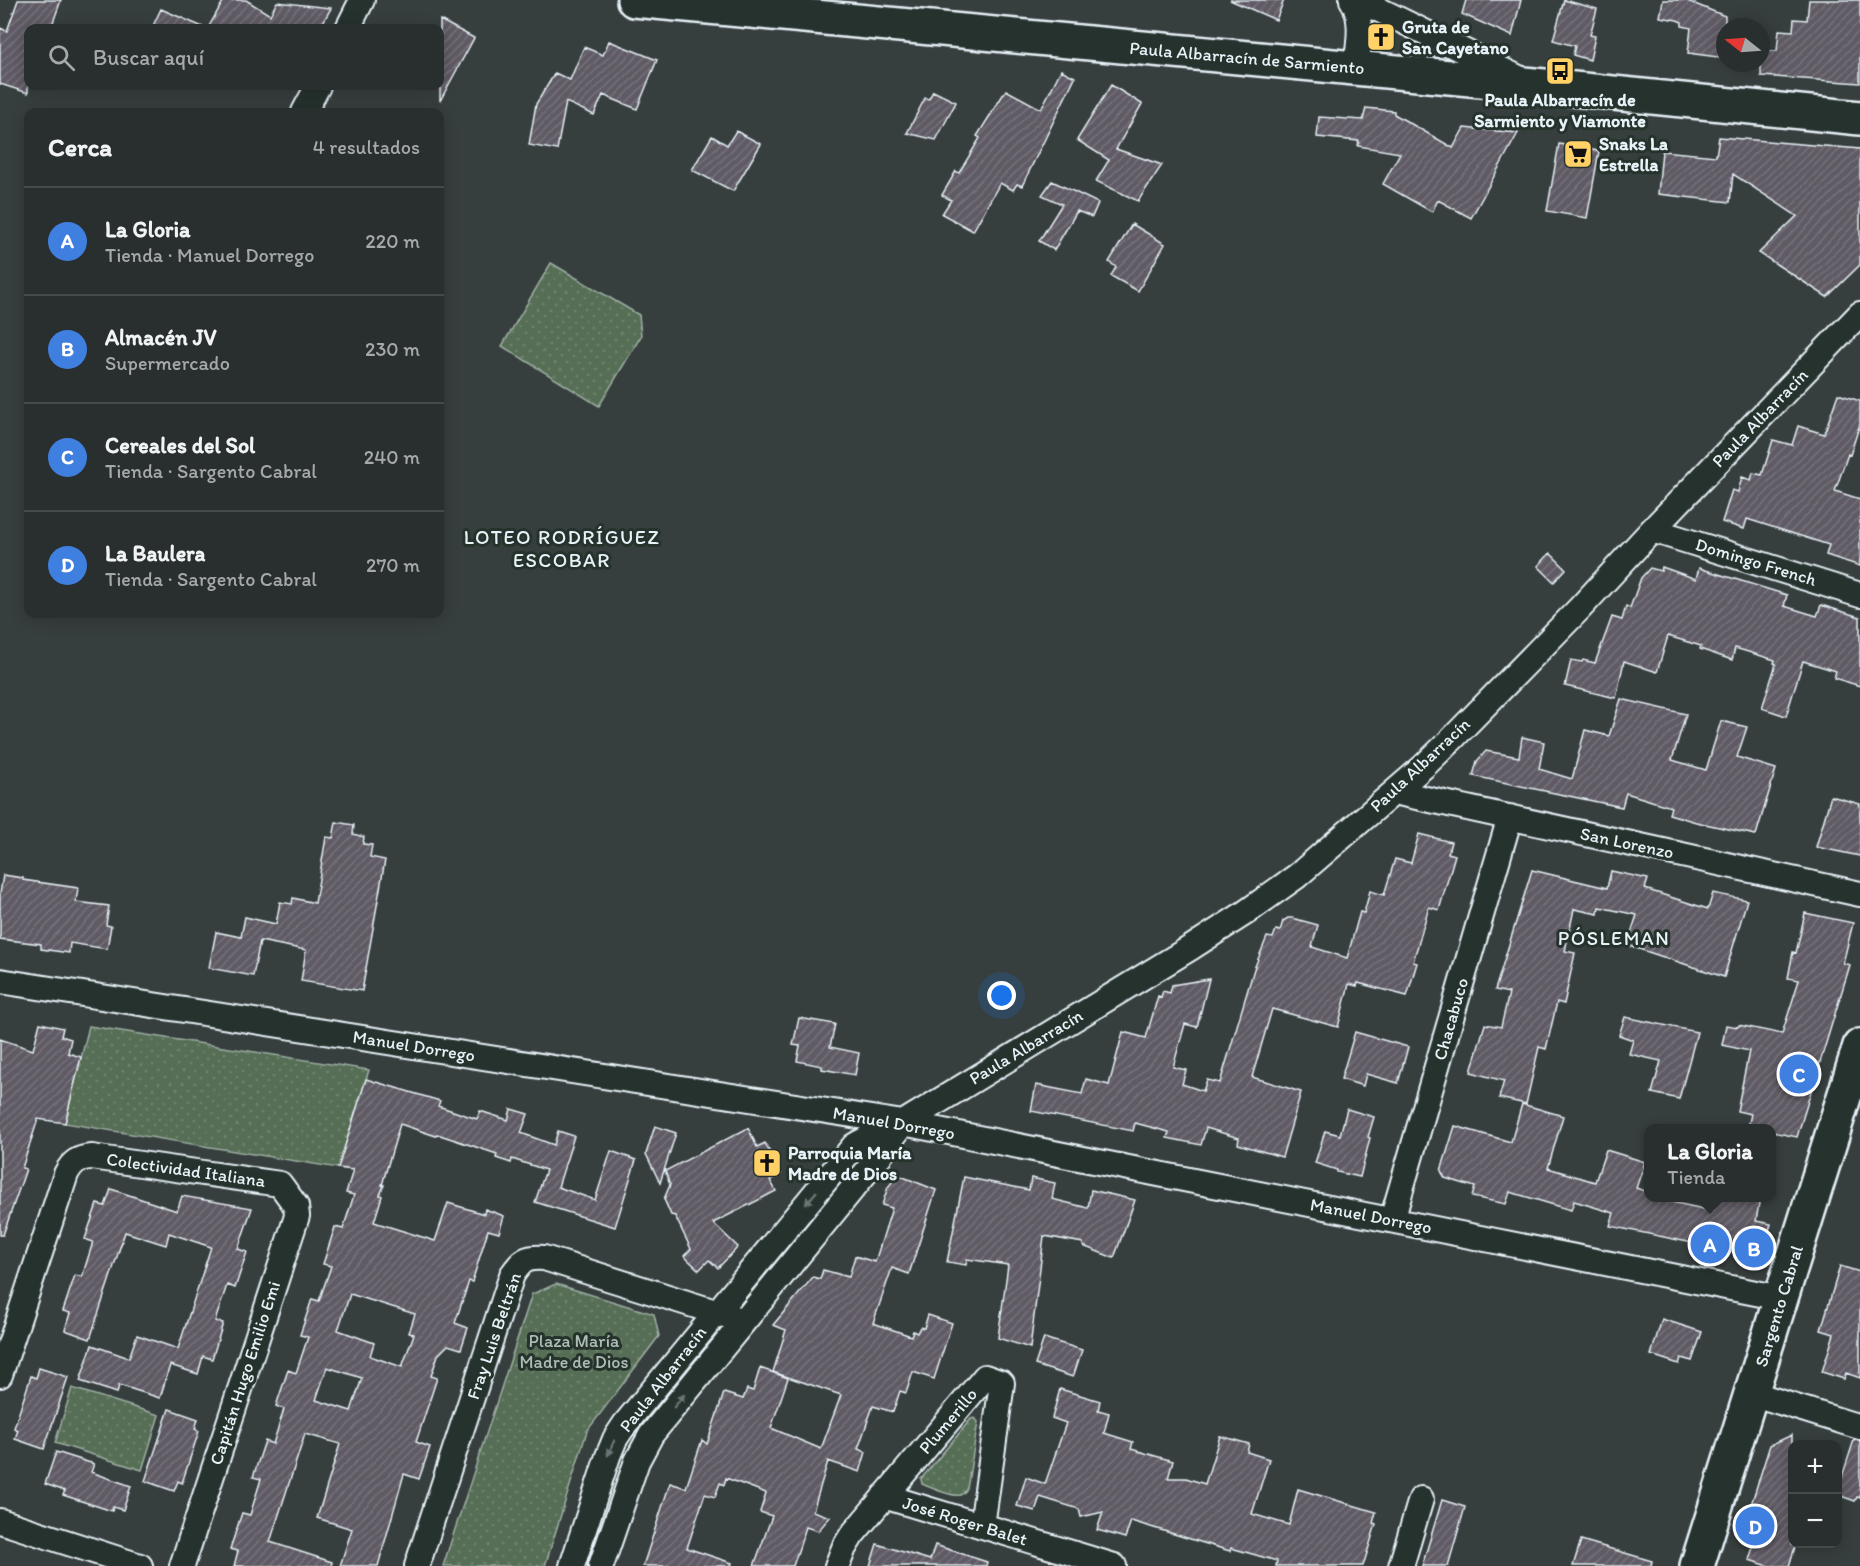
<!DOCTYPE html>
<html lang="es">
<head>
<meta charset="utf-8">
<style>
	:root { --surface:#292f2e; --page:#313736; --text:#f1f3f6; --muted:#a5a9aa; --line:#454a4a; --accent:#ffd166 }
	body { margin:0; font-family:Itim,sans-serif; background:var(--page); color:var(--text) }
	.controls { position:absolute; right:18px; bottom:18px; display:grid; overflow:hidden; border-radius:12px; box-shadow:0 3px 15px #0003 }
	.controls button { width:54px; height:54px; display:grid; place-items:center; padding:0; border:0; border-bottom:2px solid var(--line); background:var(--surface); color:var(--text); font:30px sans-serif }
	.compass { position:absolute; left:1716px; top:18px; width:54px; height:54px; border-radius:50%; background:var(--surface); box-shadow:0 3px 15px #0003; rotate:287deg }
	.you { position:absolute; left:1002px; top:996px; width:21px; height:21px; margin:-15px; border:4px solid #fff; border-radius:50%; background:#1a73e8; box-shadow:0 0 0 9px #1a73e833 }
	.badge { display:grid; place-items:center; width:39px; height:39px; border-radius:50%; background:var(--accent); color:#fff; font-size:20px; font-weight:700 }
	.pin { position:absolute; translate:-50% -50%; border:3px solid #fff; box-shadow:0 2px 6px #0006 }
	.popup { position:absolute; left:1644px; top:1124px; width:132px; height:78px; box-sizing:border-box; display:grid; place-content:center; border-radius:12px; background:var(--surface); filter:drop-shadow(0 2px 4px #0005); font-size:20px; white-space:nowrap; color:var(--muted) }
	.popup b { font-size:22px; color:var(--text) }
	.popup::after { content:''; position:absolute; left:50%; top:100%; margin-left:-12px; border:12px solid transparent; border-top-color:var(--surface) }
	.list { margin:0; padding:0; list-style:none }
	h2 { display:flex; justify-content:space-between; align-items:center; height:78px; margin:0; padding:0 24px; font-size:26px }
	h2 small { font-size:20px; font-weight:400; color:var(--muted) }
	.list li { display:grid; grid-template-columns:39px 1fr auto; gap:18px; align-items:center; box-sizing:border-box; height:108px; padding:0 24px; border-top:2px solid var(--line) }
	.list b { display:block; font-size:22px; white-space:nowrap }
	.list p { margin:0; font-size:20px; white-space:nowrap; color:var(--muted) }
	.list em { font-size:20px; font-style:normal; color:var(--muted) }
	.icon { flex:none; width:33px; height:33px; fill:none; stroke:currentColor; stroke-width:2; stroke-linecap:round; stroke-linejoin:round }
	.map { position:relative; flex:none; width:1860px; height:1566px; overflow:hidden }
	.search { position:absolute; background:var(--surface); box-shadow:0 3px 15px #0003; left:24px; top:24px; width:420px; height:66px; display:flex; align-items:center; gap:15px; box-sizing:border-box; padding:0 21px; border-radius:12px; color:var(--muted); font-size:22px }
	.panel { position:absolute; background:var(--surface); box-shadow:0 3px 15px #0003; left:24px; top:108px; width:420px; height:510px; border-radius:12px }
	.map>svg:first-child { display:block }
	.grass { fill:url(#grass-dots); stroke:#9fb0a6; stroke-width:1.5 }
	.building { fill:url(#building-hatch); stroke:#e8f1f8; stroke-width:1.5; fill-rule:evenodd }
	.lines { fill:none; stroke-linecap:round; stroke-linejoin:round }
	.street-casing { stroke:#e8f1f8; stroke-width:28 }
	.secondary-casing { stroke:#e8f1f8; stroke-width:38 }
	.street { stroke:#26332d; stroke-width:24 }
	.secondary { stroke:#26332d; stroke-width:33 }
	.oneway { fill:#6a7674 }
	.labels { text-anchor:middle; stroke-width:6; stroke-linejoin:round; paint-order:stroke }
	.poi-label { font-size:18px; font-weight:bold; fill:#e8f1f8; stroke:#26332d; text-anchor:start }
	.street-label { font-size:18px; fill:#e8f1f8; stroke:#26332d }
	.park-label { font-size:18px; fill:#aebdb6; stroke:#26332d }
	.neighbourhood-label { font-size:20px; letter-spacing:1.5px; fill:#e8f1f8; stroke:#26332d }
</style>
</head>
<body>
<div class="map">
<svg width="1860" height="1566" viewBox="0 0 1860 1566">
	<defs>
		<pattern id="grass-dots" width="8" height="8" patternUnits="userSpaceOnUse" patternTransform="scale(1.5)"><rect width="8" height="8" fill="#566e54"/><path d="M2 2h.1M6 6h.1" fill="none" stroke="#6e836d" stroke-width="1.8" stroke-linecap="round"/></pattern>
		<pattern id="building-hatch" width="6" height="6" patternUnits="userSpaceOnUse" patternTransform="scale(1.5)"><rect width="6" height="6" fill="#5f5a64"/><path d="M-1 1l2-2M0 6l6-6M5 7l2-2" fill="none" stroke="#76727b"/></pattern>
	</defs>
	<rect width="100%" height="100%" fill="#373f3e"/>
	<filter id="ink" filterUnits="userSpaceOnUse"><feTurbulence type="fractalNoise" baseFrequency=".0167" numOctaves="2"/><feDisplacementMap in="SourceGraphic" scale="12" xChannelSelector="R" yChannelSelector="G"/><feConvolveMatrix kernelMatrix="1 2 1 2 8 2 1 2 1" color-interpolation-filters="sRGB"/></filter>
	<g filter="url(#ink)">
		<path class="grass" d="M551,263L639,315L641,336L599,406L502,346Z
			M89,1026L369,1070L338,1168L65,1123Z
			M556,1284L654,1314L659,1336L587,1431L545,1566H443L532,1294Z
			M72,1388L159,1415L142,1470L55,1443Z
			M975,1418L978,1422L968,1483C967,1488 966,1493 960,1495C953,1497 929,1487 922,1484L921,1479L971,1419Z"/>
		<path class="building" d="M18,0H61L51,28H28V93L0,84V28L7,31Z
			M224,0H246L270,15L277,2L331,8L320,28H208Z
			M1230,0H1284L1276,20Z
			M1466,0H1521L1512,36L1462,14Z
			M1564,0L1597,9L1590,35L1595,36L1590,60L1573,55L1575,46L1553,40Z
			M1663,0H1685L1725,16V58L1688,53L1691,28L1682,26V22L1677,20L1660,17Z
			M1809,0H1860V83L1761,76V51H1777L1779,30L1793,31L1794,19L1807,20Z
			M161,9L205,28H152Z
			M440,20L474,38L440,101Z
			M609,41L657,60L637,109L603,95L594,115L566,102L557,150L529,145L536,104L555,73L570,80L584,47L603,55Z
			M1061,70L1075,77L1022,186L1017,184L1013,190L1000,183L973,231L942,214L951,200L942,195L956,171L959,173L980,138L977,136L1006,90L1041,109Z
			M1111,85L1142,104L1116,149L1162,165L1138,201L1096,181L1109,160L1077,140Z
			M933,91L956,102L936,140L907,133L925,98L929,99Z
			M1366,108L1394,111V114L1453,148L1464,128L1518,133L1471,218L1438,200L1432,212L1383,184L1400,153L1358,146L1359,141L1317,137L1319,117L1363,120Z
			M736,131L761,144L733,191L692,170L712,136L727,145Z
			M1719,137L1860,149V265L1827,297L1759,253L1797,216L1733,174L1730,202L1658,194L1662,151L1716,156Z
			M1559,144L1599,151L1587,218L1547,211Z
			M1052,181L1098,203L1092,217L1077,211L1054,250L1039,241L1062,204L1042,195Z
			M1132,224L1165,244L1138,291L1111,276L1116,267L1109,262Z
			M1838,394L1860,401V424L1850,455L1848,454L1835,491L1860,499V566L1826,555L1829,545L1807,538L1747,519L1744,529L1722,522L1732,490L1738,492L1742,477L1751,480L1753,473L1762,475L1773,440L1792,445L1798,426L1824,434Z
			M1550,553L1566,569L1554,582L1538,566Z
			M1662,567L1696,579L1699,568L1787,595L1784,606L1817,616L1821,605L1860,617V686L1834,678L1836,671L1803,661L1786,716L1762,708L1776,664L1774,663L1775,660L1735,648L1732,660L1700,649L1701,646L1668,636L1657,672L1624,661L1616,698L1565,686L1571,660L1582,662L1583,660L1595,663L1612,617L1622,620L1626,606L1630,608L1641,578L1650,568L1661,571Z
			M1621,699L1686,714L1672,760L1706,770L1721,721L1747,727L1737,757L1776,769L1756,835L1696,822L1669,814L1671,807L1626,793L1622,807L1473,776L1477,761L1486,751L1519,757L1522,737L1544,742L1539,769L1572,779L1585,730L1609,736Z
			M1831,796L1860,804V856L1816,847Z
			M336,822L354,825L353,834L364,837L363,844L372,845L370,857L385,860L362,991L301,981L306,950L260,941L253,976L209,968L216,932L241,937L245,917L276,924L280,902L292,904L293,898L315,903L326,837L333,838Z
			M1419,834L1451,842L1448,853L1455,855L1439,910L1429,907L1413,962L1417,963L1407,996L1358,983L1357,986L1349,984L1338,1027L1272,1009L1252,1077L1301,1092L1282,1157L1238,1144L1239,1138L1206,1128L1201,1145L1167,1138L1169,1132L1135,1123L1133,1131L1031,1111L1036,1085L1082,1094L1086,1079L1109,1085L1123,1032L1146,1038L1158,996L1161,997L1163,991L1170,993L1172,985L1209,979L1197,1027L1185,1024L1173,1067L1186,1070L1182,1084L1203,1091L1207,1080L1220,1083L1254,969L1267,937L1273,938L1276,930L1280,931L1283,921L1288,918H1292L1318,925L1312,947L1347,958L1360,912L1364,913L1370,891L1384,895L1395,859L1411,863Z
			M1532,870L1607,888L1611,871L1648,879L1645,889L1708,909L1713,893L1747,900L1724,977L1627,945L1637,915L1599,907L1598,914L1574,909L1565,951L1575,953L1564,1004L1557,1002L1546,1049L1539,1047L1526,1104L1499,1098L1504,1081L1471,1072L1485,1024L1501,1027L1509,993L1495,990Z
			M3,875L23,878V880L78,888L76,902L109,906L106,925L111,926L107,949L70,943L69,953L41,949V944L0,939V894Z
			M1805,913L1853,923L1843,963L1850,965L1797,1137L1772,1132V1128L1748,1127L1751,1114L1737,1111L1749,1051L1722,1045L1726,1025L1738,1027L1739,1025L1782,1034L1799,980L1788,978L1793,952L1796,953Z
			M1625,1017L1697,1032L1679,1099L1652,1093L1661,1061L1629,1054L1633,1040L1619,1035Z
			M799,1018L835,1024L830,1047L859,1053L855,1075L822,1069V1066L797,1061L800,1046L793,1045Z
			M40,1023L63,1028L61,1036L71,1039L68,1053L81,1057L65,1123L38,1119L22,1168L26,1169L3,1235H0V1039L33,1050Z
			M1355,1032L1408,1047L1398,1083L1366,1074L1363,1086L1341,1079Z
			M366,1079L440,1101L438,1106L477,1119L480,1111L508,1120L511,1109L528,1114L521,1133L554,1145L558,1131L574,1136L558,1187L595,1200L611,1151L636,1160L615,1227L535,1202L546,1170L512,1159L511,1163L496,1158L497,1154L437,1134L436,1136L400,1124L382,1185H384L380,1195L382,1196L374,1222L435,1241L448,1203L484,1214L485,1209L504,1216L499,1233L488,1230L472,1282L469,1281L455,1323L468,1328L461,1349L448,1345L438,1355L431,1376L437,1378L416,1442L430,1447L419,1479L404,1474L378,1566H340L352,1529L317,1518L340,1444L305,1434L270,1542L332,1562L331,1566H234L238,1551L230,1549L242,1513L250,1515L261,1479L253,1477L265,1441L273,1444L284,1409L276,1406L288,1370L296,1373L308,1337L300,1335L312,1299L319,1301L331,1266L323,1264L335,1227L343,1229L354,1195L346,1193L353,1170L338,1168ZM350,1294L415,1314L409,1333L414,1334L402,1367L370,1356L374,1343L338,1330ZM327,1367L362,1378L351,1411L316,1400Z
			M1522,1104L1563,1116L1548,1168L1595,1182L1606,1150L1645,1162L1636,1188L1648,1192V1197L1713,1211L1716,1197H1760L1756,1221L1771,1224L1763,1250L1756,1256L1610,1226L1614,1213L1574,1201L1571,1210L1510,1192L1506,1204L1472,1197L1475,1187L1445,1178L1441,1171L1455,1126L1511,1142Z
			M1347,1109L1374,1117L1368,1137L1370,1138L1360,1177L1337,1172V1170L1315,1163L1325,1131L1340,1135Z
			M655,1126L676,1133L660,1183L646,1154Z
			M748,1128L757,1147L765,1143L781,1174L770,1180L776,1191L713,1223L738,1247L718,1268L709,1260L699,1270L684,1256L691,1249L675,1216L671,1215L664,1199L670,1185L665,1171Z
			M898,1175L936,1190L909,1274L892,1268L873,1323L911,1336L913,1331L917,1333L920,1327L924,1328L928,1315L952,1323L934,1379L913,1372L906,1393L900,1391L893,1412L873,1406L858,1449L866,1452L860,1472L828,1461L813,1511L830,1517L818,1531L806,1527L793,1566H754L772,1516L760,1512L766,1493L726,1478L724,1485L720,1483L715,1497L705,1494L687,1548L732,1563L731,1566H643L670,1483L686,1488L702,1440L707,1444L724,1393L743,1399L747,1389L753,1391L760,1368L788,1378L771,1428L821,1449L841,1395L773,1372L786,1330L773,1325L813,1277L820,1279L823,1270L849,1277L855,1256L875,1262L892,1208L882,1205L888,1187Z
			M964,1177L1029,1190L1031,1178L1055,1183L1052,1199L1088,1208L1091,1190L1135,1200L1114,1258L1083,1246V1243L1044,1236L1030,1348L998,1338L1008,1265L967,1259L966,1265L947,1262Z
			M111,1189L177,1211L182,1196L252,1208L238,1249L247,1252L235,1288L227,1285L215,1321L223,1323L212,1359L203,1356L198,1374L170,1365L160,1398L119,1385L117,1393L80,1381L92,1345L129,1358L137,1335L178,1349L211,1247L169,1233L166,1245L125,1232L90,1339L65,1330L70,1313L63,1311L75,1275L82,1277L93,1242L85,1239L97,1204L105,1206Z
			M1840,1266L1860,1272V1378L1846,1373L1844,1379L1822,1372L1834,1334L1821,1330Z
			M1662,1319L1702,1332L1692,1361L1681,1358L1679,1364L1651,1355Z
			M1044,1338L1082,1350L1073,1377L1035,1365Z
			M39,1368L68,1377L44,1449L15,1439L18,1430L14,1428L31,1376L36,1378Z
			M1060,1389L1100,1401L1098,1410L1109,1413L1104,1433L1133,1442L1131,1449L1173,1461L1168,1478H1186L1205,1484L1220,1436L1249,1444L1247,1452L1269,1459L1252,1514L1289,1525L1298,1489L1376,1512L1373,1523L1376,1524L1363,1566H1276L1277,1561L1231,1548L1230,1551L1131,1521L1125,1538L1108,1533L1097,1530L1103,1512L1081,1517L1079,1509L1040,1497L1035,1511L1017,1506L1026,1477L1045,1484L1066,1423L1052,1418Z
			M169,1409L198,1419L195,1429L199,1431L182,1483L178,1481L174,1491L145,1481Z
			M1792,1435V1544H1796L1789,1566H1769L1749,1560L1753,1547L1746,1544L1750,1532L1743,1530L1770,1445Z
			M1854,1440L1860,1441V1498L1857,1497L1855,1501L1838,1495V1489Z
			M56,1452L94,1464L91,1472L131,1486L123,1510L113,1507L112,1511L63,1495L65,1491L45,1484Z
			M1442,1500L1465,1507L1448,1566H1422Z
			M1581,1540L1652,1561L1651,1566H1573Z
			M877,1544L930,1560L935,1545L987,1562L986,1566H870Z"/>
		<g class="lines">
			<g class="street-casing">
				<path id="street" d="M1352,0C1365,20 1358,47 1356,69
					M1359,0L1521,79
					M348,28L362,0
					M304,112L318,86
					M1652,530L1860,595
					M1394,792L1860,894
					M0,981L903,1123L1781,1298
					M1392,1220L1510,817
					M0,1375L66,1174C72,1162 78,1158 92,1157L280,1184L296,1206L297,1216L182,1566
					M1751,1393L1860,1427
					M884,1496L1114,1566
					M0,1521L140,1566
					M417,1566L512,1275C522,1260 526,1257 544,1258L744,1321
					M572,1566L608,1456L615,1439L625,1424L854,1146C869,1136 887,1131 903,1123L1192,947L1245,913L1297,876L1423,767L1452,739L1580,608L1652,530L1860,314
					M601,1566L637,1461L651,1435L881,1154L902,1124
					M837,1566L844,1548L852,1535L985,1377L1002,1383L982,1526
					M1401,1566L1421,1499"/>
			</g>
			<g class="secondary-casing">
				<path id="secondary" d="M634,0L1534,85L1860,118
					M1697,1566L1860,1046"/>
			</g>
			<use href="#street" class="street"/>
			<use href="#secondary" class="secondary"/>
		</g>
		<defs><path id="oneway-solid" d="M-6-.8H1V-3.2L6.5 0L1 3.2V.8H-6Z" transform="scale(1.5)"/></defs>
		<g class="oneway">
			<use href="#oneway-solid" transform="translate(811 1198) rotate(130)"/>
			<use href="#oneway-solid" transform="translate(679 1401) rotate(-51)"/>
			<use href="#oneway-solid" transform="translate(611 1448) rotate(114)"/>
		</g>
	</g>
	<defs>
		<g id="church-square" transform="scale(1.5)"><rect x="-9" y="-9" width="18" height="18" rx="4" fill="#ffd166" stroke="#26332d"/><path d="M-1.2-6h2.4v3.5h3.3v2.4h-3.3V6h-2.4V-.1h-3.3v-2.4h3.3Z" fill="#111"/></g>
		<g id="bus-square" transform="scale(1.5)"><rect x="-9" y="-9" width="18" height="18" rx="4" fill="#ffd166" stroke="#26332d"/><path d="M-5-6H5V4H4V6H2V4H-2V6H-4V4H-5ZM-3.5-4V0h7V-4ZM-3.5 1.2v1.5H-2V1.2ZM2 1.2v1.5H3.5V1.2Z" fill="#111"/></g>
		<g id="supermarket-square" transform="scale(1.5)"><rect x="-9" y="-9" width="18" height="18" rx="4" fill="#ffd166" stroke="#26332d"/><path d="M-6-5.5h2.5l.6 2H6L4.5 2H-2.5L-4.4-4H-6ZM-1.5 3.2a1.3 1.3 0 1 0 .1 0ZM3 3.2a1.3 1.3 0 1 0 .1 0Z" fill="#111"/></g>
	</defs>
	<g fill-rule="evenodd">
		<use href="#church-square" x="1381" y="37"/>
		<use href="#bus-square" x="1560" y="71"/>
		<use href="#supermarket-square" x="1578" y="154"/>
		<use href="#church-square" x="767" y="1163"/>
	</g>
	<g class="labels">
		<g class="poi-label">
			<text x="1402" y="33">Gruta de<tspan x="1402" dy="21">San Cayetano</tspan></text>
			<text x="1560" y="106" text-anchor="middle">Paula Albarracín de<tspan x="1560" dy="21">Sarmiento y Viamonte</tspan></text>
			<text x="1599" y="150">Snaks La<tspan x="1599" dy="21">Estrella</tspan></text>
			<text x="788" y="1159">Parroquia María<tspan x="788" dy="21">Madre de Dios</tspan></text>
		</g>
		<g class="street-label">
			<text transform="translate(1247 58) rotate(5)" y="6">Paula Albarracín de Sarmiento</text>
			<text transform="translate(1760 418) rotate(-46)" y="6">Paula Albarracín</text>
			<text transform="translate(1756 562) rotate(17)" y="6">Domingo French</text>
			<text transform="translate(1420 765) rotate(-43)" y="6">Paula Albarracín</text>
			<text transform="translate(1627 843) rotate(12)" y="6">San Lorenzo</text>
			<text transform="translate(1451 1019) rotate(-74)" y="6">Chacabuco</text>
			<text transform="translate(414 1046) rotate(9)" y="6">Manuel Dorrego</text>
			<text transform="translate(1026 1047) rotate(-31)" y="6">Paula Albarracín</text>
			<text transform="translate(894 1123) rotate(10)" y="6">Manuel Dorrego</text>
			<text transform="translate(186 1170) rotate(8)" y="6">Colectividad Italiana</text>
			<text transform="translate(1371 1216) rotate(11)" y="6">Manuel Dorrego</text>
			<text transform="translate(1779 1306) rotate(-73)" y="6">Sargento Cabral</text>
			<text transform="translate(494 1336) rotate(-71)" y="6">Fray Luis Beltrán</text>
			<text transform="translate(245 1373) rotate(-72)" y="6">Capitán Hugo Emilio Emi</text>
			<text transform="translate(663 1379) rotate(-52)" y="6">Paula Albarracín</text>
			<text transform="translate(948 1421) rotate(-50)" y="6">Plumerillo</text>
			<text transform="translate(965 1521) rotate(17)" y="6">José Roger Balet</text>
		</g>
		<g class="park-label">
			<text x="574" y="1347">Plaza María<tspan x="574" dy="21">Madre de Dios</tspan></text>
		</g>
		<g class="neighbourhood-label">
			<text x="562" y="544">LOTEO RODRÍGUEZ<tspan x="562" dy="23">ESCOBAR</tspan></text>
			<text x="1614" y="945">PÓSLEMAN</text>
		</g>
	</g>
</svg>
<div class="controls">
<button>+</button>
<button>−</button>
</div>
<svg class="compass" viewBox="-18 -18 36 36"><path d="M0-13l5 13h-10z" fill="#e53935"/><path d="M0 13l5-13h-10z" fill="#a5a9aa"/></svg>
<div class="you"></div>
<div class="pin badge" style="left:1710px;top:1244px;background:#3f7fe0">A</div>
<div class="popup"><b>La Gloria</b>Tienda</div>
<div class="pin badge" style="left:1754px;top:1248px;background:#3f7fe0">B</div>
<div class="pin badge" style="left:1799px;top:1074px;background:#3f7fe0">C</div>
<div class="pin badge" style="left:1755px;top:1526px;background:#3f7fe0">D</div>
<div class="search"><svg class="icon" aria-label="search" viewBox="0 0 24 24"><circle cx="10" cy="10" r="6"/><path d="M15 15l6 6"/></svg>Buscar aquí</div>
<section class="panel">
<h2>Cerca<small>4 resultados</small></h2>
<ul class="list">
<li><span class="badge" style="background:#3f7fe0">A</span><div><b>La Gloria</b><p>Tienda · Manuel Dorrego</p></div><em>220 m</em></li>
<li><span class="badge" style="background:#3f7fe0">B</span><div><b>Almacén JV</b><p>Supermercado</p></div><em>230 m</em></li>
<li><span class="badge" style="background:#3f7fe0">C</span><div><b>Cereales del Sol</b><p>Tienda · Sargento Cabral</p></div><em>240 m</em></li>
<li><span class="badge" style="background:#3f7fe0">D</span><div><b>La Baulera</b><p>Tienda · Sargento Cabral</p></div><em>270 m</em></li>
</ul>
</section>
</div>
</body>
</html>
